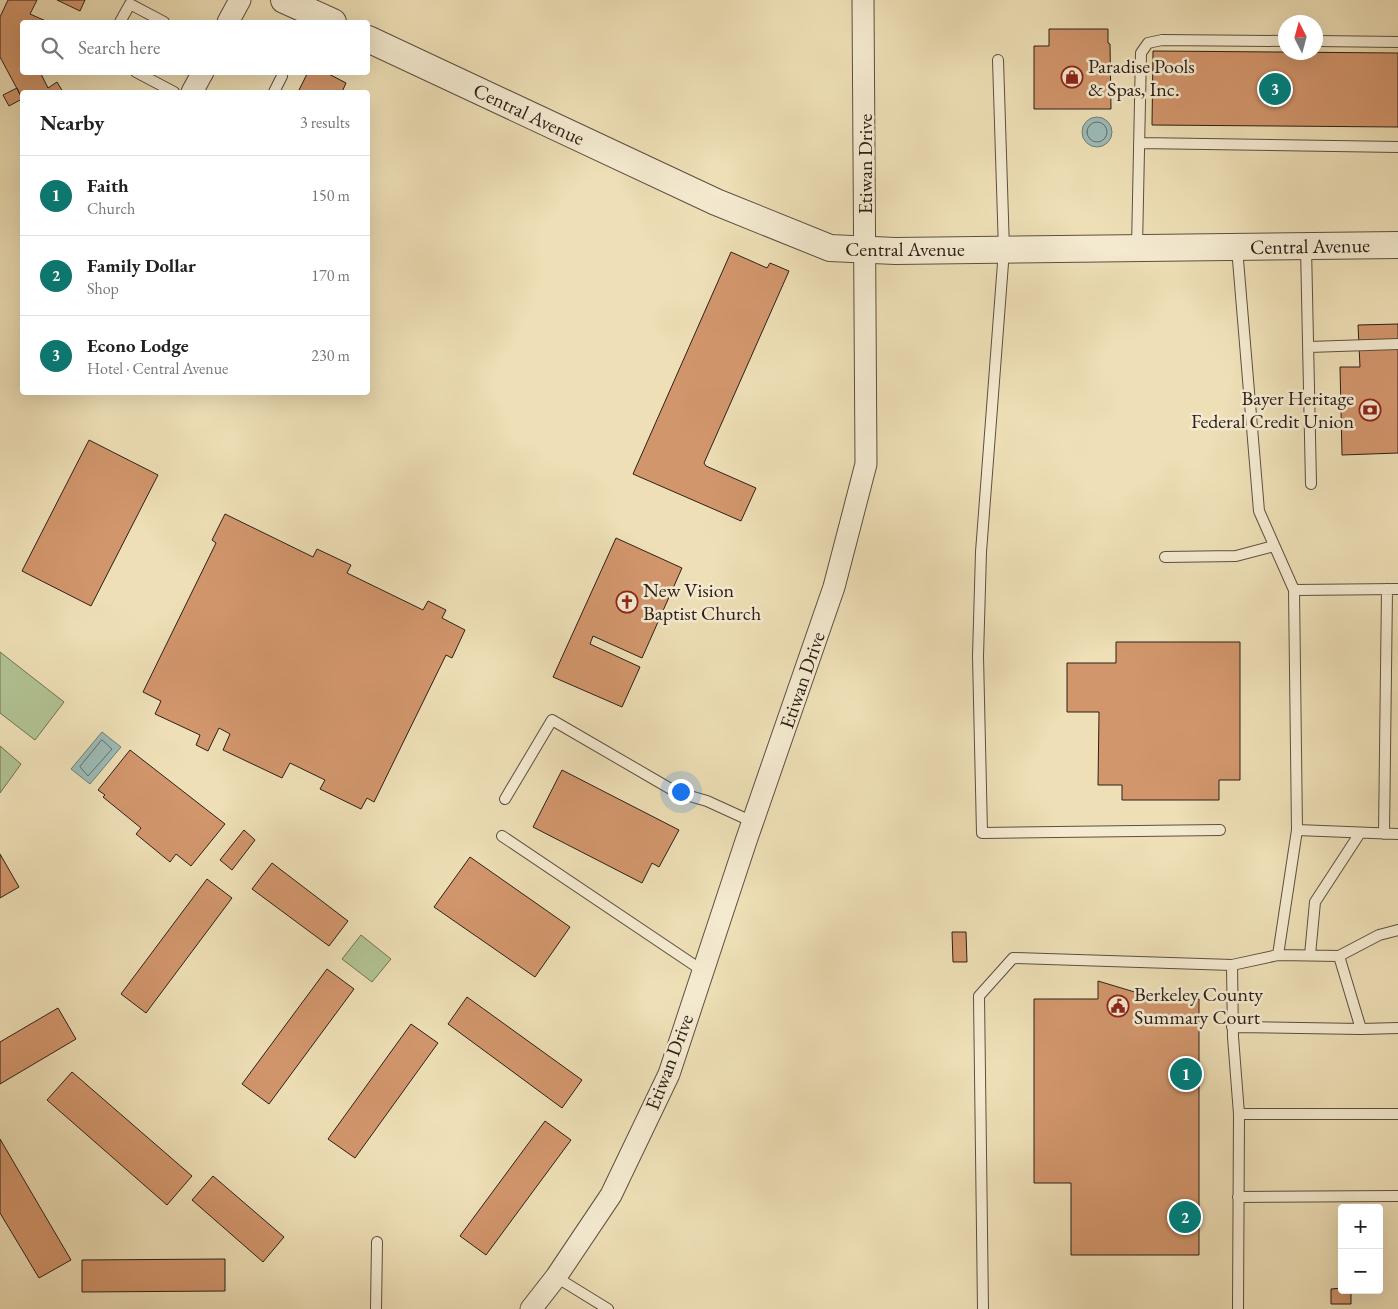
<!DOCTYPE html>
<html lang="en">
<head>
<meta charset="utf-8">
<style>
	:root { --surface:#fff; --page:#f2f2f2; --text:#222; --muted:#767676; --line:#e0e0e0; --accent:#0f766e }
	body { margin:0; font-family:"EB Garamond",serif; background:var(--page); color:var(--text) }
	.controls { position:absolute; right:15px; bottom:15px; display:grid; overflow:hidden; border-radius:5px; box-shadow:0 5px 20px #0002 }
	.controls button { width:45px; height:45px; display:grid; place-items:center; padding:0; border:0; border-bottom:1px solid var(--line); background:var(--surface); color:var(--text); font:25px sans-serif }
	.compass { position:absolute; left:1278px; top:15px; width:45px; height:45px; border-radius:50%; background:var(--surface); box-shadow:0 5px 20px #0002; rotate:354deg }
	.you { position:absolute; left:680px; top:791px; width:18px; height:18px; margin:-12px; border:4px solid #fff; border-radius:50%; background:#1a73e8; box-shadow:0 0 0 8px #1a73e833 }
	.badge { display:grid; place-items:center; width:32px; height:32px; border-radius:50%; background:var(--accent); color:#fff; font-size:16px; font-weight:700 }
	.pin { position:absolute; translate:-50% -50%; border:2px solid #fff; box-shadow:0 1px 5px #0006 }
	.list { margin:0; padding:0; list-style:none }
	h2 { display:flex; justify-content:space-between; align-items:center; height:65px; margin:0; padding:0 20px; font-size:21px }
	h2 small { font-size:16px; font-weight:400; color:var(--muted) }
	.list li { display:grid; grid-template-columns:32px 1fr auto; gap:15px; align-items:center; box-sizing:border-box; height:80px; padding:0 20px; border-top:1px solid var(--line) }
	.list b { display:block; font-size:19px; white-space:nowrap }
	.list p { margin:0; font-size:16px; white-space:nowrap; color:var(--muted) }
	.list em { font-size:16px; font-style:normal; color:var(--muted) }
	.icon { flex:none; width:28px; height:28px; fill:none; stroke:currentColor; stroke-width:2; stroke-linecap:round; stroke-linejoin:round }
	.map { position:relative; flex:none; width:1398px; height:1309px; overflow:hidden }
	.search { position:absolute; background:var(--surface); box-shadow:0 5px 20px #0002; left:20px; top:20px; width:350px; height:55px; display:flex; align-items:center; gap:12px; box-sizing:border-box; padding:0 18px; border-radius:5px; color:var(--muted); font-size:19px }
	.panel { position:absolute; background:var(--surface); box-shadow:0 5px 20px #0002; left:20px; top:90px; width:350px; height:305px; border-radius:5px }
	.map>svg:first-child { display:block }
	.green { fill:#b2c393; stroke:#6f7256 }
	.water { fill:#9cbbb7; stroke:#6f7d78 }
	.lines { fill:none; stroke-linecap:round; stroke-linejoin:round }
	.shore { stroke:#646e68; stroke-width:1 }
	.building { fill:#d2966c; stroke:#2c2019 }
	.service-casing { stroke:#5c5040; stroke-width:12 }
	.minor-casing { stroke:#5c5040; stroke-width:23 }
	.tertiary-casing { stroke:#5c5040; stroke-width:28 }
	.service { stroke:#f4ead0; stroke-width:10 }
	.minor { stroke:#f4ead0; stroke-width:21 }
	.tertiary { stroke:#f4ead0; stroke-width:26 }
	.labels { text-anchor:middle; stroke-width:5; stroke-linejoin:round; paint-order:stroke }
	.poi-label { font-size:20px; fill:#2c2019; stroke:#f4ead0; text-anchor:start }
	.street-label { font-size:20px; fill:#2c2019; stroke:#f4ead0 }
</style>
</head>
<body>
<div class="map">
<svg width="1398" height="1309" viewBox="0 0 1398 1309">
	<rect width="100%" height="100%" fill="#eedfb6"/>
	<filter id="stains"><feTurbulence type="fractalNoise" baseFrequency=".004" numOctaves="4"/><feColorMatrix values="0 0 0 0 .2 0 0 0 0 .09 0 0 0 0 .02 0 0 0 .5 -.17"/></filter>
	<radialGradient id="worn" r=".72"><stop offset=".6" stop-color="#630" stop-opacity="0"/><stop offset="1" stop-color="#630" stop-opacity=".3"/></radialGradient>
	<path class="green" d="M0,652L64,702L35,740L0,713Z
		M0,746L21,764L0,793Z
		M361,935L391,959L372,982L342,959Z"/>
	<path class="water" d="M1082 132a15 15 0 1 1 30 0a15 15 0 1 1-30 0Z
		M102,732L121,747L90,784L71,769Z"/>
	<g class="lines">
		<path class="shore" d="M1087 132a10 10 0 1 1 20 0a10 10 0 1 1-20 0Z
			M102,740L112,749L88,776L80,767Z"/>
	</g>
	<path class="building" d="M8,0H37L30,14L48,22H22V72H40L48,88L57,82L63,92H22V98L0,57V17Z
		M57,0H85L80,11Z
		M1049,29H1108V43L1110,44L1111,109H1034V46H1049Z
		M1153,51L1398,53V127L1152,125Z
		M308,72H325L346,83L342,92H298Z
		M17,88L22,99L9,106L3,95Z
		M731,252L767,268L770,263L789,271L704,463L706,466L756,488L741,521L633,474Z
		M1398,324V453L1342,455L1340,367H1360L1358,325Z
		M89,440L158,475L91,606L22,571Z
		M225,514L313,557L317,549L351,565L347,573L423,610L428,601L446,610L442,618L465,630L452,658L446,655L374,802L367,798L361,809L320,789L325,780L290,763L282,778L223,750L230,734L219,728L208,751L196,745L200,735L155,714L161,701L143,692L216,543L212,540Z
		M616,538L682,568L642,658L593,636L590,644L640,667L622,707L553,677Z
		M1116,642H1240V780H1219V800H1122V785H1098L1099,712H1067V663H1116Z
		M130,750L225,824L191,866L176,854L170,862L136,834L141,828L103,797L105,795L98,790Z
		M562,770L679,830L659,867L652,863L642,883L533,827Z
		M244,830L255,840L232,870L220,860Z
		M0,854L19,887L0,898Z
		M470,857L570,927L535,977L434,907Z
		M272,863L348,921L329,946L252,889Z
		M207,879L232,898L146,1013L121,994Z
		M952,932H966L967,962H953Z
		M327,969L354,989L269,1104L242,1084Z
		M1098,981L1138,993V999H1199V1255H1071V1183H1034V999H1098Z
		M467,997L582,1080L562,1108L448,1024Z
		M58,1008L76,1039L0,1084V1042Z
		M411,1024L438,1043L355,1158L328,1139Z
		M72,1072L192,1176L167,1205L47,1100Z
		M545,1121L571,1140L486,1255L460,1236Z
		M0,1139L71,1260L39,1278L0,1213Z
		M213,1176L284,1237L263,1262L192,1200Z
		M225,1259V1291L82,1292V1260Z
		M1342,1288V1290H1351V1304H1331V1289Z"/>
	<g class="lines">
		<g class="service-casing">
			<path id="service" d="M120,22L130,4L164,22
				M1316,41L1398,42
				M998,60L1004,250L981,552L978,656L982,833L1220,830
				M136,72L174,92
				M274,92L282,76
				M1139,143L1398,147
				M1137,247L1141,53L1148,43L1162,40L1286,41
				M1306,247L1311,484
				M1237,248L1259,511L1294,590L1398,589
				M1309,347L1398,344
				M1165,557L1236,556L1274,546
				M1294,590L1297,830L1398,834
				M505,799L552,720L676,792L707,801L753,822
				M1384,834L1387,589
				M502,836L703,971
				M1278,955L1297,830
				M1310,955L1315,902L1360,833
				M1339,956L1379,935L1398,930
				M1232,965L1233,1037L1239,1114L1238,1309
				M1232,1027L1361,1029
				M1239,1114H1398
				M1238,1197L1398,1196
				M556,1277L608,1309
				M376,1309L377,1242
				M983,1309L979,996L1013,958L1232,965L1278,955L1339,956L1361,1029L1398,1028"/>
		</g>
		<g class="minor-casing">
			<path id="minor" d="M228,22L240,0
				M192,92L203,72
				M531,1309L556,1277L611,1195L669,1074L746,841L834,587L866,464L863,0"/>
		</g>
		<g class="tertiary-casing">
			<path id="tertiary" d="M284,0L333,22
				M368,39L716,202L830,248L895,251L1398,245"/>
		</g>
		<use href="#service" class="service"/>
		<use href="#minor" class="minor"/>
		<use href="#tertiary" class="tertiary"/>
	</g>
	<defs>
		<g id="shop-ring" transform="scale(1.125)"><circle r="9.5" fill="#f4ead0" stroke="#8f2418" stroke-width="1.5"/><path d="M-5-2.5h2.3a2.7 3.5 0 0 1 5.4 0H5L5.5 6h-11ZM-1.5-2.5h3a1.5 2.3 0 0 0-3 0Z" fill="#8f2418"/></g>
		<g id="bank-ring" transform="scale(1.125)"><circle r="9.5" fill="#f4ead0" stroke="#8f2418" stroke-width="1.5"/><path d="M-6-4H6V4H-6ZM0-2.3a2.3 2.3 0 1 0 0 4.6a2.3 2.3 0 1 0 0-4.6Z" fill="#8f2418"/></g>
		<g id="church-ring" transform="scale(1.125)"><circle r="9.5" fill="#f4ead0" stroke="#8f2418" stroke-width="1.5"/><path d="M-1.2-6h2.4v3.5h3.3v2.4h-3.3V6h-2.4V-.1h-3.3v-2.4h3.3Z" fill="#8f2418"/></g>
		<g id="civic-ring" transform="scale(1.125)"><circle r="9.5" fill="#f4ead0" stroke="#8f2418" stroke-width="1.5"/><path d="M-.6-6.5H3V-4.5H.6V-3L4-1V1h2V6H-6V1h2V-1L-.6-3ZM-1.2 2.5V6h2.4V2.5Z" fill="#8f2418"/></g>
	</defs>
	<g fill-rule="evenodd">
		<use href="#shop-ring" x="1072" y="77"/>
		<use href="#bank-ring" x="1370" y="410"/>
		<use href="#church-ring" x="627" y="602"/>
		<use href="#civic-ring" x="1118" y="1006"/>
	</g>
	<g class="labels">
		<g class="poi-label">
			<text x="1088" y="73">Paradise Pools<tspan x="1088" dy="23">&amp; Spas, Inc.</tspan></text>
			<text x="1354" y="405" text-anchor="end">Bayer Heritage<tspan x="1354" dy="23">Federal Credit Union</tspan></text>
			<text x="643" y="597">New Vision<tspan x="643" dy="23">Baptist Church</tspan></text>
			<text x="1134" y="1001">Berkeley County<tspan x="1134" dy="23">Summary Court</tspan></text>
		</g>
		<g class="street-label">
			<text transform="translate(529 114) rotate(25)" y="7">Central Avenue</text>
			<text transform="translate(865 164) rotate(-90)" y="7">Etiwan Drive</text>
			<text transform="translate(1310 246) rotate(-1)" y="7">Central Avenue</text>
			<text x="905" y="256">Central Avenue</text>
			<text transform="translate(802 680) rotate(-71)" y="7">Etiwan Drive</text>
			<text transform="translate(669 1062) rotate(-69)" y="7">Etiwan Drive</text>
		</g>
	</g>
	<rect width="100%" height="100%" filter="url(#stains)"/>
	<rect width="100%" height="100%" fill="url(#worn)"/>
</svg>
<div class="controls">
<button>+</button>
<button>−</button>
</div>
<svg class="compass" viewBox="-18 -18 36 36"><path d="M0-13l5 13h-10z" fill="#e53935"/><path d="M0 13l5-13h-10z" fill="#767676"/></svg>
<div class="you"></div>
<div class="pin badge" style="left:1186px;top:1074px">1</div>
<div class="pin badge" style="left:1185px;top:1217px">2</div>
<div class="pin badge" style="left:1275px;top:89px">3</div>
<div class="search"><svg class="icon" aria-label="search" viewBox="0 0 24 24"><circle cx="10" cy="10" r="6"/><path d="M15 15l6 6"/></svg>Search here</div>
<section class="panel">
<h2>Nearby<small>3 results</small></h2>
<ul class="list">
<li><span class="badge">1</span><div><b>Faith</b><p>Church</p></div><em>150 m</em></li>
<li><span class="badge">2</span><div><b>Family Dollar</b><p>Shop</p></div><em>170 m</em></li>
<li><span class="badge">3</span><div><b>Econo Lodge</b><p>Hotel · Central Avenue</p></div><em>230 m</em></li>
</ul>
</section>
</div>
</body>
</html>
